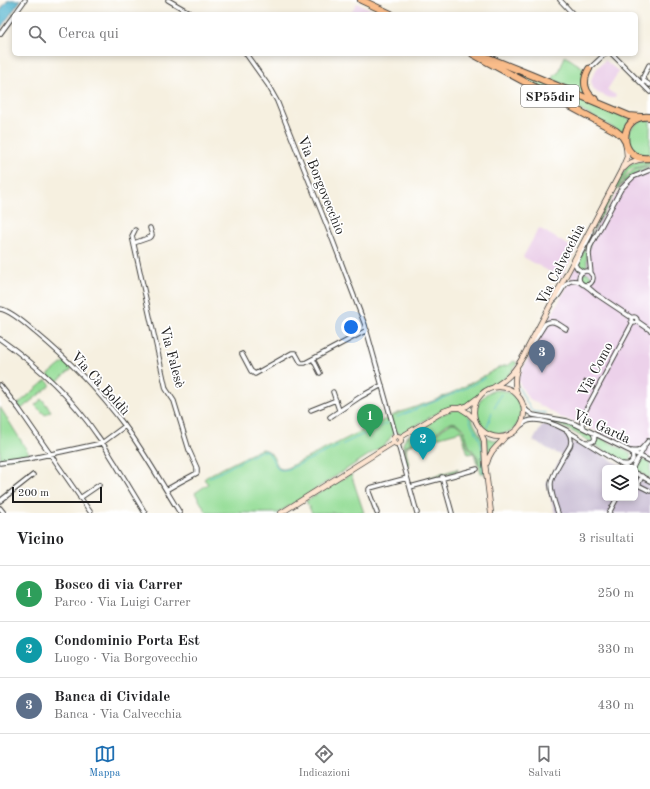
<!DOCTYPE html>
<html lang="it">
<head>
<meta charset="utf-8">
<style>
	:root { --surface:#fff; --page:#f6f6f6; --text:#202124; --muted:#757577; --line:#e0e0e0; --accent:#1f6fb2 }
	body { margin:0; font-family:"Old Standard TT",serif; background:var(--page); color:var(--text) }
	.controls { position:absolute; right:12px; bottom:12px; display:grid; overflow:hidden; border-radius:6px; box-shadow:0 2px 6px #0003 }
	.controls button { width:36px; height:36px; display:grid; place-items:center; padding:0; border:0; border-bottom:1px solid var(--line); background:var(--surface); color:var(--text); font:20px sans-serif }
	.scale { position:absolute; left:12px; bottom:10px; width:90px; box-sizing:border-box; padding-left:4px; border:2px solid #1c1c1c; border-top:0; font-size:11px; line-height:14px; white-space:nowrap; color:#1c1c1c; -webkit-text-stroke:3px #fff; paint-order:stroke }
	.you { position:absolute; left:351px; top:327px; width:14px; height:14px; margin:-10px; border:3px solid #fff; border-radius:50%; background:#1a73e8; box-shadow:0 0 0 6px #1a73e833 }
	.badge { display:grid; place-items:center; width:26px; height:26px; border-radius:50%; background:var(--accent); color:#fff; font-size:13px; font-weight:700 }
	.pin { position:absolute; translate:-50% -33px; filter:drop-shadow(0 1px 2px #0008) }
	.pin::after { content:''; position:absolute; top:21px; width:14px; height:12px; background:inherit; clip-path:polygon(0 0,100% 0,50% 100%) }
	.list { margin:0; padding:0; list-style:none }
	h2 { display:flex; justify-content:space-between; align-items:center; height:52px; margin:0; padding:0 16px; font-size:17px }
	h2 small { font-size:13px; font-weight:400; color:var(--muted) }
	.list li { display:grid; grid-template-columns:26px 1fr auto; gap:12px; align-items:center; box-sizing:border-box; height:56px; padding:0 16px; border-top:1px solid var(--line) }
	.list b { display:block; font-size:15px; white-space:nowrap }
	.list p { margin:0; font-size:13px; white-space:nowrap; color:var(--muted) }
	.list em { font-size:13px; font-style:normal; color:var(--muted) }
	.icon { flex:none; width:22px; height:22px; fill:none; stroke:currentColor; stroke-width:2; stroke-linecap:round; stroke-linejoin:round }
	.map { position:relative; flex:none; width:650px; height:513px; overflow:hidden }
	.search { position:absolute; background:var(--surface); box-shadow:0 2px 6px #0003; left:12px; right:12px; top:12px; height:44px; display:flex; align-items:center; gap:10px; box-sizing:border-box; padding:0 14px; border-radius:6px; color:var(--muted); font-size:15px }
	.sheet { height:220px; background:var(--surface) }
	nav { display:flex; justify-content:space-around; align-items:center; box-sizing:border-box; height:56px; border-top:1px solid var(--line); background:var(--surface); font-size:11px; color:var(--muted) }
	nav a { display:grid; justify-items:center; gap:2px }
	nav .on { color:var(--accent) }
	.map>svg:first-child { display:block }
	.built { fill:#ecd1ea }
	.industrial { fill:#cbbfd5 }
	.green { fill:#95dd97; stroke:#587c5a }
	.water { fill:#4db1cc; stroke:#346674 }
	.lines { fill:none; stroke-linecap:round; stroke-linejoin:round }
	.stream { stroke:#4db1cc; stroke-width:1 }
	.street-casing { stroke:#3d3c39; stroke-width:5.5 }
	.secondary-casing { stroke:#3d3c39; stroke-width:6 }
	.highway-casing { stroke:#3d3c39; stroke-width:8 }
	.street { stroke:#fff; stroke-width:3.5 }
	.secondary { stroke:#fde4d0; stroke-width:4.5 }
	.highway { stroke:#f9bc8a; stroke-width:6 }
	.labels { text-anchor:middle; stroke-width:3.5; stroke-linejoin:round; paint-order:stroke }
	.shield { fill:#fff; stroke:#606060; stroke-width:1 }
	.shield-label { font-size:13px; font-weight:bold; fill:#1c1c1c }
	.street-label { font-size:14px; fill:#1c1c1c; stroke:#fff }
</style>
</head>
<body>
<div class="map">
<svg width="650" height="513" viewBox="0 0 650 513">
	<rect width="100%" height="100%" fill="#fff"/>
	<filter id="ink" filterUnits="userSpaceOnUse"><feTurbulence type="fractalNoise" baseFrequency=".025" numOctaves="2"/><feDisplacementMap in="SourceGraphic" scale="8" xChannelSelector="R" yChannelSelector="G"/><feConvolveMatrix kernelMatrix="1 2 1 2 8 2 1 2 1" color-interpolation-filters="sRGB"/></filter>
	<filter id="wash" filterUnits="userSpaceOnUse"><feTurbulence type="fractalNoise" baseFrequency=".012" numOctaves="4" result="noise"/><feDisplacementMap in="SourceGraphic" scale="16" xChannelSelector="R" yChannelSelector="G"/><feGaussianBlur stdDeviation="0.9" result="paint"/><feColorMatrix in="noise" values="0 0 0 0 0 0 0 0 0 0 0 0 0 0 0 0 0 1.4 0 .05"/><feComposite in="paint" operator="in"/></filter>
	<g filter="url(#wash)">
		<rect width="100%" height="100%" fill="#f6f0e0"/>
		<path class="built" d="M357,3L381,14H350Z
			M605,60L618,71V73L607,90V91H609L616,95L614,98H610L598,93L594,90L592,85L591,80L594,73L598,67Z
			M650,168V459L582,424L562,418L528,398L517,379L570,281L572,271L579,262L586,246L594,230L624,183L632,175L640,171Z
			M539,228L576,250L561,278L523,257Z"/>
		<path class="industrial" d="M543,424L556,428L566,432L568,434L572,444L575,442L580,441L625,468H605V498H635V474L650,483V513H555L546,484L562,456L533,441Z"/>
		<path class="green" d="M565,56L585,69L583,76L588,97L553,79L555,75L559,72Z
			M499,64L630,119L631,120L625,127L623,133L498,66Z
			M643,120H650V155C645,155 641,155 637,153C622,145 627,125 643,120Z
			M650,160V164L631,169L627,173L617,188L615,187L628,165L636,162Z
			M650,166V168C637,171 627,179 618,189C622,184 626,176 631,172C636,168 644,167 650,166Z
			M614,188L616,189L577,262V266V262C590,237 601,212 614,188Z
			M591,239L587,255V266L585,269L583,270L579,269V267L578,263Z
			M580.5 278a5.5 5.5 0 1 1 11 0a5.5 5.5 0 1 1-11 0Z
			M65,361L72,369L55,383L48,375Z
			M514,361L517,363L509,375L499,382L484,389L472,401L464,405L452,406L446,408L403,433L400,434L398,432L392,435L386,444L278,513H207L195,493L208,484L204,479L209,475L261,449C272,449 274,460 279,468L282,469H285L398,413L433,401L458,390L500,367L509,365Z
			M46,380L51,385L21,409L18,404Z
			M477 412a22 22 0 1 1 44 0a22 22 0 1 1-44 0Z
			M42,399L51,411L45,415C42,411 38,409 35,405Z
			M0,407L30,455L0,460Z
			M456,409L462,410L472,419L475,426L482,438L485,473H481L479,466L478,457L469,446L464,429L460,425L456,423L452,422L447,424L429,438L419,440L406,445L403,451V444L406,437L443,414Z
			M546,419L569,423L591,433L630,453C633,457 631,460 628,463L623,462C598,447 573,429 546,420Z
			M452,423C467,425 463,439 469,448C473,454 479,456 478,464H477L474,453L468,454L461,431L407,446L406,451L409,465L407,466L404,453L405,451L407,446L420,441L430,439L444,428Z
			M485,437L490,439L499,441L490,451L487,457V445Z
			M644,460L650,463V479L638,471L636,469L637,463L640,461Z
			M458,469V471L427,479L426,478Z
			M351,474L364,513H312L306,501Z"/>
		<path class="water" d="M8,0H21L0,29V11Z"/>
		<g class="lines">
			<path class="stream" d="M517,385L531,410L534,412L545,413
				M494,408L501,394
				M397,417L460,391L485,378
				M469,418C473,431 481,435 482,450
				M487,427L492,412
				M482,453L483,472
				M209,478L259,452C263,451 265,450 268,452L278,469L282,470L289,469L388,423"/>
		</g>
	</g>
	<g filter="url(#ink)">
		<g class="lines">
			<g class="street-casing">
				<path id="street" d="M168,0L192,14
					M560,0L573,14
					M15,14L25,0
					M0,34L14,15
					M246,54L268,85L277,101L333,241L365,325L396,436
					M612,54L650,92
					M589,69L605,54
					M644,81L643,77L649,65
					M643,82L644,81L650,85
					M135,230L132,236L166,389L174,401L189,450L197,468V473L180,482L166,490
					M134,243L151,237L152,235L150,228
					M579 278a7 7 0 1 1 14 0a7 7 0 1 1-14 0Z
					M583,272L577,268L575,264L590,236L591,231
					M591,274L589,254L590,247L621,189L633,177L650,170
					M585,285L589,288L596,294L632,318
					M553,301C564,293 563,276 580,282
					M0,309C10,310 27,325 35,332C69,360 99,391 125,426C145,453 162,484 180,513
					M631 320a3 3 0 1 1 6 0a3 3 0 1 1-6 0Z
					M637,321L650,330
					M0,339C37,365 72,398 97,435C104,444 109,454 115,463C125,480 135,496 145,513
					M530,345L533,343L545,324C553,318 559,325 566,329
					M242,354L251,371L255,374L292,353H295L296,354L301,363H305L367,330
					M313,359L320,373
					M586,382L592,387
					M0,385L19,409L91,513
					M333,392L339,410
					M523,406L527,411L533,415L567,421L575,424L650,461
					M311,410L336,400
					M330,417L360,397L382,385
					M520,426C523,424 525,422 528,421C538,417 557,425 566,430L627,468
					M584,428L582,423V417L633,322
					M587,442C595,443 596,439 593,433
					M398,444L417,513
					M0,463L28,459L102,443L125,426
					M623,464C628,465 631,464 633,459L632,451C640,453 643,447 648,441
					M633,468C635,461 641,455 644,448
					M635,473L650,481
					M642,476L638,485L650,491
					M442,477L452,513
					M410,487L477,469
					M80,498L99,485
					M0,501L33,475
					M0,508L4,513
					M377,513L369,492V489L370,488L407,478
					M558,513C555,504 551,494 551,485C550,477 565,454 570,446C572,440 571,436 568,432
					M609,513L617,498"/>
			</g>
			<g class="secondary-casing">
				<path id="secondary" d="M624,168C630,161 635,161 643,159
					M474 412a25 25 0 1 1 50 0a25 25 0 1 1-50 0Z
					M494,387C509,378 515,371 524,355L621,171L627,157L626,146
					M517,394C514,385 514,378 517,369
					M460,408L468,413L474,419
					M480,430L484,441L485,463L491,513
					M393 440a4 4 0 1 1 8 0a4 4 0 1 1-8 0Z
					M401,437L444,411L453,408H460L467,406L476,399
					M487,463C490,450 498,446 506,436
					M281,513L394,442"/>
			</g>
			<g class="highway-casing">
				<path id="highway" d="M361,0L391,14
					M473,54L616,131L622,136L625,141
					M479,54L531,75L629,116L641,117
					M589,69C582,81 584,93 596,100
					M650,117C617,113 617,163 650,158"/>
			</g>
			<use href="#street" class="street"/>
			<use href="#secondary" class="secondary"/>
			<use href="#highway" class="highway"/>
		</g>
	</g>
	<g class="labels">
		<rect class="shield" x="521" y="85" width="58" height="22" rx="3"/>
		<g class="shield-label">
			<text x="550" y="101">SP55dir</text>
		</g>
		<g class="street-label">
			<text transform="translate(322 185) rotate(68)" y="5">Via Borgovecchio</text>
			<text transform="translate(560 264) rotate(-63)" y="5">Via Calvecchia</text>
			<text transform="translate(173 357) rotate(75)" y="5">Via Falesè</text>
			<text transform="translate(595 369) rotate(-62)" y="5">Via Como</text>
			<text transform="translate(101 383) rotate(48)" y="5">Via Cà Boldù</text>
			<text transform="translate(602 426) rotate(25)" y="5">Via Garda</text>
		</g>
	</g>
</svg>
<div class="controls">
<button><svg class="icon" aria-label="layers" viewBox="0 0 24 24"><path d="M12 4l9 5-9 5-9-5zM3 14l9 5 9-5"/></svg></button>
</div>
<div class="scale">200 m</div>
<div class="you"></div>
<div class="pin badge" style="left:370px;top:437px;background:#2e9e5b">1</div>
<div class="pin badge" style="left:423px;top:460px;background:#0f9aa8">2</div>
<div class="pin badge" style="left:542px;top:373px;background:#5c6f8a">3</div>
<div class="search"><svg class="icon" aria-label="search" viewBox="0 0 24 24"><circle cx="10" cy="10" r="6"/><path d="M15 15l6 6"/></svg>Cerca qui</div>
</div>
<section class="sheet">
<h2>Vicino<small>3 risultati</small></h2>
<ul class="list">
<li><span class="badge" style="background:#2e9e5b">1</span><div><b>Bosco di via Carrer</b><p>Parco · Via Luigi Carrer</p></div><em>250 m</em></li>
<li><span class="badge" style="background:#0f9aa8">2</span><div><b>Condominio Porta Est</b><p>Luogo · Via Borgovecchio</p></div><em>330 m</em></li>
<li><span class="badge" style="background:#5c6f8a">3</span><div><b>Banca di Cividale</b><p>Banca · Via Calvecchia</p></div><em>430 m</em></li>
</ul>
</section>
<nav>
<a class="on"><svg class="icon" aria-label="map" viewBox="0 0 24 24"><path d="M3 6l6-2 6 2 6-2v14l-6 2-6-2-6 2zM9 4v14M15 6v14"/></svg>Mappa</a>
<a><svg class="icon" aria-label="directions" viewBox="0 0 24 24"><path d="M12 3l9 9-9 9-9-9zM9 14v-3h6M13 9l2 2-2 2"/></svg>Indicazioni</a>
<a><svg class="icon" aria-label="saved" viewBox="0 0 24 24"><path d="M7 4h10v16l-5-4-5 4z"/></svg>Salvati</a>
</nav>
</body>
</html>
